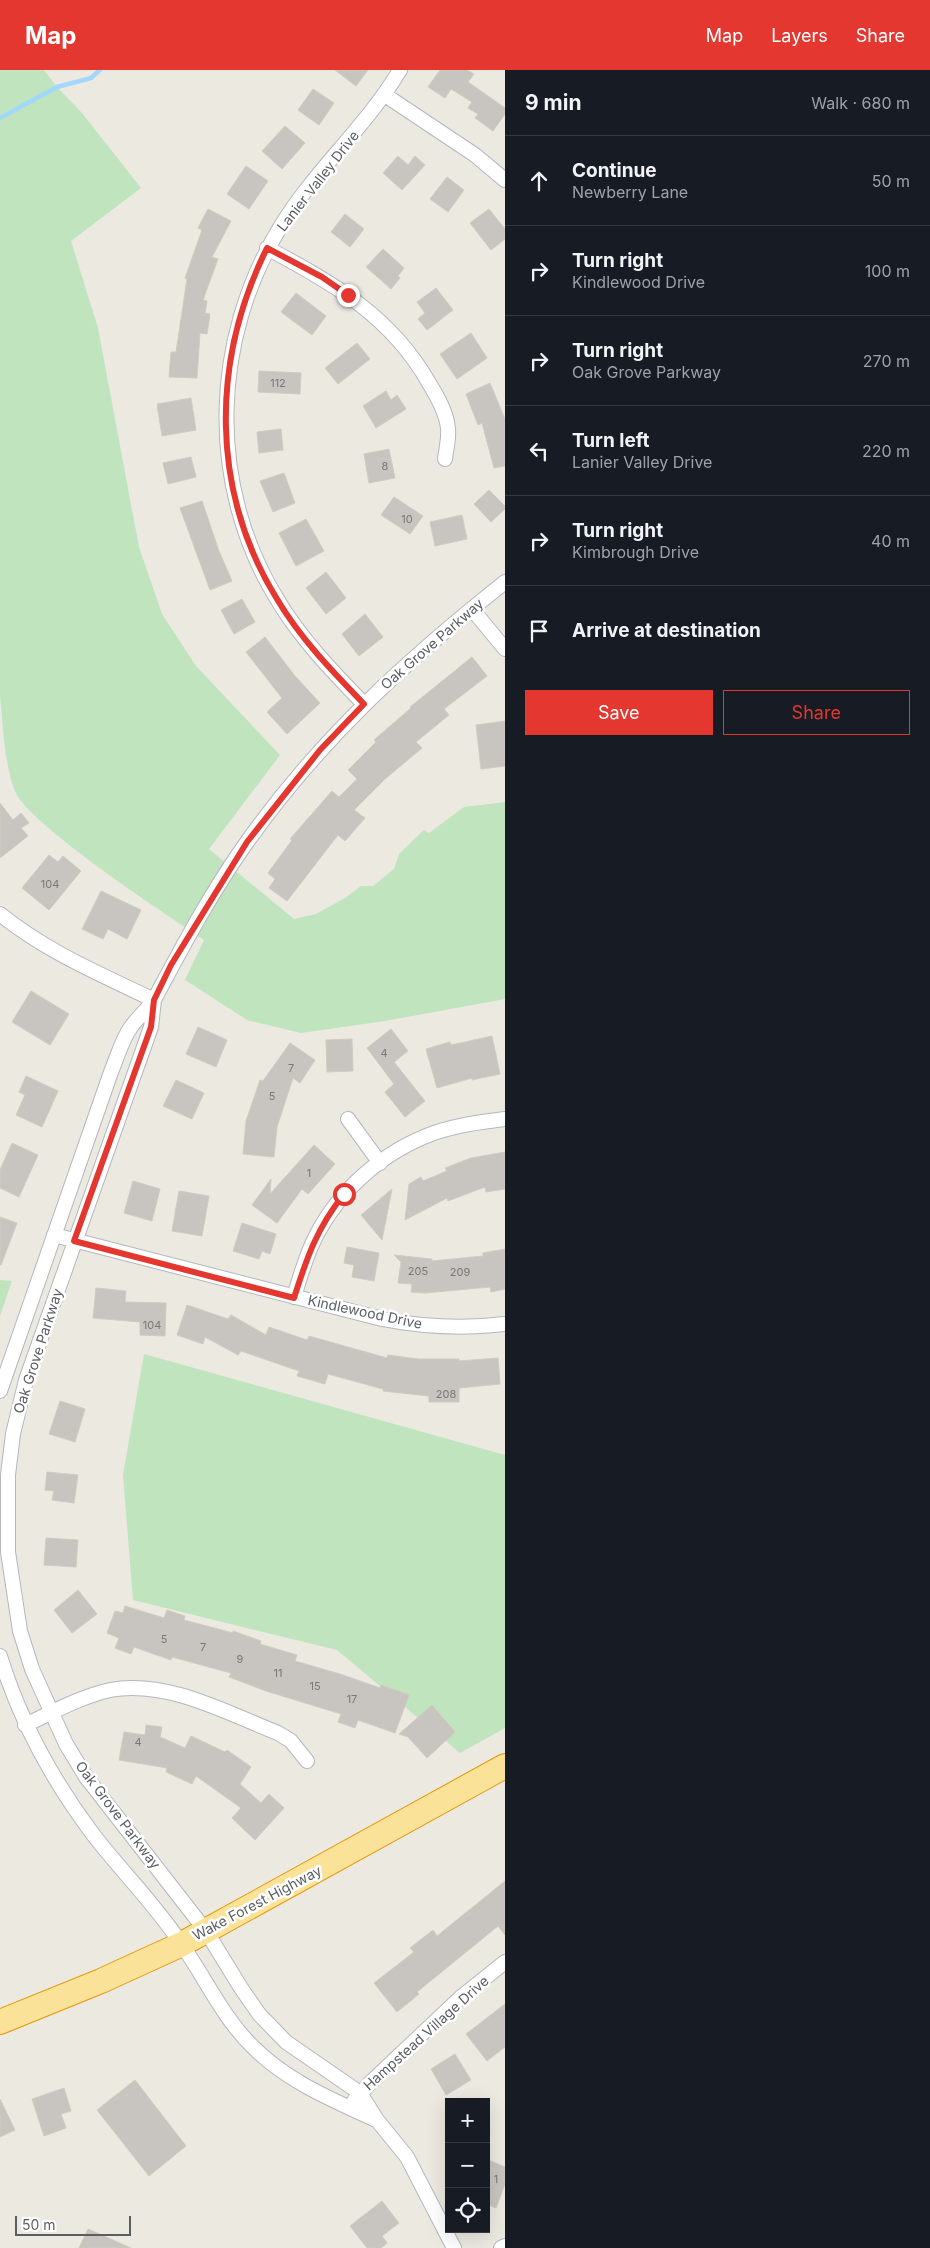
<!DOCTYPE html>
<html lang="en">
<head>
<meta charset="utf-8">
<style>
	:root { --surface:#171b24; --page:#20242c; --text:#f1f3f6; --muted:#9ea1a6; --line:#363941; --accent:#e33730 }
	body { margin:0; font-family:Inter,sans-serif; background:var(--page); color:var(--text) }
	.controls { position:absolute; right:15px; bottom:15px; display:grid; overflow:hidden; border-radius:0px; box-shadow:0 5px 20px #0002 }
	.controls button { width:45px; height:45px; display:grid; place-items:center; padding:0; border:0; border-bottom:1px solid var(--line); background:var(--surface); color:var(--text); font:25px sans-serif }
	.scale { position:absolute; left:15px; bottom:12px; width:116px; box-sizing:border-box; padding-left:5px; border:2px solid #5a5e62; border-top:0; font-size:14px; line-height:18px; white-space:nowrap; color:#5a5e62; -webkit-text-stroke:4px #fff; paint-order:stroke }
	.stop { position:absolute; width:15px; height:15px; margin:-11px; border:4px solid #e33730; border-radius:50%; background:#fff }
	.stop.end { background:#e33730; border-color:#fff; box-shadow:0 1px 5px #0008 }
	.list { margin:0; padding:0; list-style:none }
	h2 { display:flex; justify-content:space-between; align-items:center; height:65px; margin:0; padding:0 20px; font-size:21px }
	h2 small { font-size:16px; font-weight:400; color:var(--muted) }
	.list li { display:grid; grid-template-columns:32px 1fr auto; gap:15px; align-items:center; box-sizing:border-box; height:90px; padding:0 20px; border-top:1px solid var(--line) }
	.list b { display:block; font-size:19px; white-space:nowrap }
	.list p { margin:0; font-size:16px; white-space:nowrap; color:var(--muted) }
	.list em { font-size:16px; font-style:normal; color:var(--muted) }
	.actions { display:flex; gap:10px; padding:15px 20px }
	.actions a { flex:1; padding:11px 0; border:1px solid var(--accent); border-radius:0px; text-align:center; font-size:18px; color:var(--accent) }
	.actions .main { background:var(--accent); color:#fff }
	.icon { flex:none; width:28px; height:28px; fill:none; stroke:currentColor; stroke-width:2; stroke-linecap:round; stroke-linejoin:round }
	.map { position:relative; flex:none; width:505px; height:2178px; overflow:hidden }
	header { display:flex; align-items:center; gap:30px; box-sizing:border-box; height:70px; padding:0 25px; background:var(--accent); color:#fff }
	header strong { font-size:24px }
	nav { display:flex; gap:28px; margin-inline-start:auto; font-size:18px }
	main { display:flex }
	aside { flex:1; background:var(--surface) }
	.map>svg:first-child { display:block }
	.green { fill:#bfe4be }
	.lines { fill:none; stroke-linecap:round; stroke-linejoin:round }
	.stream { stroke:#a1d8fc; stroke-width:4.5 }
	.building { fill:#c8c4bf; stroke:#d1cbc0 }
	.minor-casing { stroke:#b4b7bc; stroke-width:16 }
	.trunk-casing { stroke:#e69807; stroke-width:26 }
	.minor { stroke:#fff; stroke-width:14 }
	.trunk { stroke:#fae298; stroke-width:24 }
	.route { stroke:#e33730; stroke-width:6 }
	.labels { text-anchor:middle; stroke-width:5; stroke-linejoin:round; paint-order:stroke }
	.number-label { font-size:11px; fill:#767879 }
	.street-label { font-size:14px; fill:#5a5e62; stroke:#fff }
</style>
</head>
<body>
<header>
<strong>Map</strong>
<nav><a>Map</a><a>Layers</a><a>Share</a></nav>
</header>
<main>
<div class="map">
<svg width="505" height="2178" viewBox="0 0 505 2178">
	<rect width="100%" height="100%" fill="#ece9e1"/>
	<path class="green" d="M0,0H44L57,17L82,43L141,118L71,171L98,258L139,477L162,544L196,596L280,685L209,779L294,849L316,844L345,828L361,816H373L394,799L399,784L424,760L429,763L464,737L505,732V929L385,951L301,963L247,950L185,910L204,870C169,846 25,753 14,719C4,690 3,656 0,625Z
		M0,1210L12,1211L0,1246Z
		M144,1284L505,1385V1658L460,1683L337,1580L133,1530L123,1405Z"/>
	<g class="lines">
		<path class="stream" d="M0,48L57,17L91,8L100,0"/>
	</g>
	<path class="building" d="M335,0H368L356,16Z
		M440,0H467L474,4L468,12L505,38V44L493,61L475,48L478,44L468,38L472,32L451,19L445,28L428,17Z
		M313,19L334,33L319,55L298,40Z
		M285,56L305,73L282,99L262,81Z
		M398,86L408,95L415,86L425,95L402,120L383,103Z
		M246,96L268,111L249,139L227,124Z
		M447,107L464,120L448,142L430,129Z
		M208,139L231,151L212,187L218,189L203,230L207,231L205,243L210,244L207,264L200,263L197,308L169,307L171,282H176L187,209L185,208L202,160L198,158Z
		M489,139L505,159V169L491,180L470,153Z
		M345,144L364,159L350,177L331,162Z
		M383,179L404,198L398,206L400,208L391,219L366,197Z
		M436,218L453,240L427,260L418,249L425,243L417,232Z
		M296,223L326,246L312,265L281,242Z
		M471,263L487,288L457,309L440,284Z
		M357,273L370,289L338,314L325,298Z
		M259,301L301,303L300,324L258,322Z
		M490,313L505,349V396L494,398L482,353L478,355L466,324Z
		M386,321L391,330L397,325L406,339L376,358L363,336Z
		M191,328L196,360L162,366L157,334Z
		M281,359L283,380L259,383L257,362Z
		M389,379L395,408L369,413L364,384Z
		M191,387L196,407L168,414L163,393Z
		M284,403L295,433L273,442L260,411Z
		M489,420L505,436V439L491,452L474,434Z
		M394,427L423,446L410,464L381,445Z
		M202,431L219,481L232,511L210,520L180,438Z
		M462,445L467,469L435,476L430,452Z
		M306,449L324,481L296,496L279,463Z
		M326,502L346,528L326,544L306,518Z
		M242,529L255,552L234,564L221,540Z
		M365,544L383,567L359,586L342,564Z
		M265,567L295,606L320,633L287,664L267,642L282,628L246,582Z
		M472,587L487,606L444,639L449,645L416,672L422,678L385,709L354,740L365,748L345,771L338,765L287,831L269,818L275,809L268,803L292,770L290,769L332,721L339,727L357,709L348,700L376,672L374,670L411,638L410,637Z
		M505,651V696L481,699L476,655Z
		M0,733L13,750L21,743L29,753L21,758L28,766L0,788Z
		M49,785L58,792L63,786L81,801L49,840L22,818Z
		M101,821L141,840L127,869L108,859L103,869L82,859Z
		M31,921L69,944L50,975L12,952Z
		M198,957L227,970L216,997L186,984Z
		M391,959L408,981L394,992L425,1031L405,1047L385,1022L394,1014L367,978Z
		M492,966L500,1004L472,1010V1008L437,1018L426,979L450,972L451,975Z
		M352,969L353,1001L327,1002L326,970Z
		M290,973L315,990L300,1013L293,1008L277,1057L274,1087L243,1084L246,1051L260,1010L263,1011Z
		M26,1006L58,1021L42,1057L16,1045L25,1025L19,1022Z
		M176,1010L204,1023L192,1049L163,1036Z
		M12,1073L38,1085L19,1127L0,1118V1100Z
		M314,1075L335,1094L308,1124L302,1119L277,1153L252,1135L271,1109L270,1124Z
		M505,1082V1119L486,1122L485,1117L448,1131L447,1128L405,1150L409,1114L421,1107L423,1111L447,1101L445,1098L471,1088Z
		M133,1111L160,1119L152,1151L124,1143Z
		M392,1119L382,1170L361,1145Z
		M179,1121L209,1126L202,1166L172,1161Z
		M0,1147L17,1153L1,1195H0Z
		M242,1153L276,1164L270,1184L262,1181L259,1189L233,1181Z
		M347,1177L379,1183L374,1211L352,1207L354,1195L344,1193Z
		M505,1179V1219L491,1222L490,1217L425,1223L411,1222L412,1214L398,1213L401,1192L394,1185L432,1189V1191L483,1186V1183Z
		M96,1218L126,1221L125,1232L166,1233L165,1266L140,1265V1252L93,1248Z
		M187,1235L228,1249L231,1245L266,1265L269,1257L307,1270L309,1266L387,1288L388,1285L418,1289H459V1291L498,1288L500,1314L459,1318V1332H429V1326L383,1321V1319L328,1304L325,1314L297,1306L299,1301L241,1281L238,1285L205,1267L203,1274L177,1265Z
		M60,1331L85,1339L75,1372L49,1364Z
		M47,1402L78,1405L74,1433L52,1430L54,1421L45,1420Z
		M46,1468L78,1470L76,1497L44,1495Z
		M78,1520L97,1544L72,1563L54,1540Z
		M125,1536L164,1548L167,1540L185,1546L184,1550L233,1563V1561L261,1571L260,1574L297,1585L295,1591L340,1604L380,1618L381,1615L409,1625L395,1663L358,1650L355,1658L338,1652L341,1644L266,1621L229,1607L231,1603L172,1587L171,1590L134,1577L131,1584L115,1578L119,1568L107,1563L115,1541L123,1543Z
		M432,1635L455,1662L427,1688L408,1667L399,1664Z
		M146,1655L162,1657L160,1667L185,1678L191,1666L225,1682L227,1680L251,1697L240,1714L261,1733L269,1724L284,1738L255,1770L232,1748L241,1738L196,1706L192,1714L166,1702L167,1698L119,1690L124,1662L145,1665Z
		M505,1811V1865L498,1856L417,1922L419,1924L397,1942L374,1913L414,1882L410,1878L433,1860L437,1866Z
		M505,1934V1977L487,1991L466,1964Z
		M455,1984L471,2010L446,2025L431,1999Z
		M135,2010L186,2076L149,2106L97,2040Z
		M64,2018L71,2041L61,2044L66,2058L44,2066L32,2029Z
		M0,2029L15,2060L0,2067Z
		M486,2089L505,2097V2114L496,2138L486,2134Z
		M382,2131L399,2153L382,2166L387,2173L381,2178H367L350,2156Z
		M88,2159L131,2178H79Z"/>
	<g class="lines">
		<g class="minor-casing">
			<path id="minor" d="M385,25L475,85L505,110
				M267,178C333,213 391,246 429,313C437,326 447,343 448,359C449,369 446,380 445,389
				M472,539L505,579
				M364,634C332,601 300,568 277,529C207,415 211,269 281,156C315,100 366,57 400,0
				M0,844C47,882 100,904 154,930
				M154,930L151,957L26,1310L13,1364L8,1405V1482L20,1561L32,1599L66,1674L86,1707L206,1861L241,1918L259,1944L286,1972L360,2023L377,2050L407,2087L454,2178
				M348,1049L380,1093
				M54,1165L382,1249C423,1257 464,1259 505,1254
				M294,1227C300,1207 306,1185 316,1166C340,1119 384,1081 434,1063C457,1055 481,1052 505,1049
				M0,1321L111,1002C117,988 122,969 131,957C138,947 149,938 155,928C184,874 212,821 247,772C320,669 407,590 505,512
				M0,1586C20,1651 51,1708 92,1763C121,1801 156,1835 182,1875C206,1909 223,1948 253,1977C288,2012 333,2030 376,2050
				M25,1655C53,1642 80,1627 110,1620C166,1609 227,1643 278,1663L291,1671L307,1691
				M354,2031L370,2013L460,1928L505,1892
				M501,2178L505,2176"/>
		</g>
		<g class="trunk-casing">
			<path id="trunk" d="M0,1952L101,1911L182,1874L505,1696"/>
		</g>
		<use href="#minor" class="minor"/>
		<use href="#trunk" class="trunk"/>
	</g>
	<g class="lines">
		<path class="route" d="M344,1124C317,1158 307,1187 294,1228L74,1171L151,957L154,930L171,895L247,772L320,680L364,634C332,601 300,568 277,529C210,420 211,291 267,178L322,207L348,225"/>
	</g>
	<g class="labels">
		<g class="number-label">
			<text x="278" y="317">112</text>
			<text x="385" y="400">8</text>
			<text x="407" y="453">10</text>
			<text x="50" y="818">104</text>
			<text x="384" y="987">4</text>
			<text x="291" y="1002">7</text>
			<text x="272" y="1030">5</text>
			<text x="309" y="1107">1</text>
			<text x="418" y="1205">205</text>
			<text x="460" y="1206">209</text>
			<text x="152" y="1259">104</text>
			<text x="446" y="1328">208</text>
			<text x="164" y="1573">5</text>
			<text x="203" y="1581">7</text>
			<text x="240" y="1593">9</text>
			<text x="278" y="1607">11</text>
			<text x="315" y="1620">15</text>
			<text x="352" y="1633">17</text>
			<text x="138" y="1676">4</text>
			<text x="496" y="2113">1</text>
		</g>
		<g class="street-label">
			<text transform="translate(318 111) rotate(-52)" y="5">Lanier Valley Drive</text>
			<text transform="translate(432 574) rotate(-41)" y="5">Oak Grove Parkway</text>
			<text transform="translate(365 1242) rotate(12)" y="5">Kindlewood Drive</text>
			<text transform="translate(38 1281) rotate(-72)" y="5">Oak Grove Parkway</text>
			<text transform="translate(118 1745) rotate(53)" y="5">Oak Grove Parkway</text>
			<text transform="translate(257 1833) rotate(-28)" y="5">Wake Forest Highway</text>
			<text transform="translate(426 1963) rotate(-42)" y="5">Hampstead Village Drive</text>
		</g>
	</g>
</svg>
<div class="controls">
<button>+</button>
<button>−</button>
<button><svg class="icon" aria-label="locate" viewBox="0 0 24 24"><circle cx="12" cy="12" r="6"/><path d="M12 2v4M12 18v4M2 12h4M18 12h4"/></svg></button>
</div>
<div class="scale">50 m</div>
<div class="stop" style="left:344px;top:1124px"></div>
<div class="stop end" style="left:348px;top:225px"></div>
</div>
<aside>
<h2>9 min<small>Walk · 680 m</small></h2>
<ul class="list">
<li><svg class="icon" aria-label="ahead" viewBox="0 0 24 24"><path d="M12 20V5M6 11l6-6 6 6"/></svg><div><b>Continue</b><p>Newberry Lane</p></div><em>50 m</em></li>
<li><svg class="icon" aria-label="right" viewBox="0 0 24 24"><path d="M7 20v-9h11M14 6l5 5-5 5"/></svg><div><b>Turn right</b><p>Kindlewood Drive</p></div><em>100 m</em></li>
<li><svg class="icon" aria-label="right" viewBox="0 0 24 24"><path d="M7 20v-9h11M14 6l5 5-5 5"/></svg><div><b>Turn right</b><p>Oak Grove Parkway</p></div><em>270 m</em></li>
<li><svg class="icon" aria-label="left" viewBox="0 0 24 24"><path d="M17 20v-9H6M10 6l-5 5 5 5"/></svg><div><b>Turn left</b><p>Lanier Valley Drive</p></div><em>220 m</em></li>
<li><svg class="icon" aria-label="right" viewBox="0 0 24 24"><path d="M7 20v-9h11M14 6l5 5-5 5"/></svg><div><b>Turn right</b><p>Kimbrough Drive</p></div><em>40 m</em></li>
<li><svg class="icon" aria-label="arrive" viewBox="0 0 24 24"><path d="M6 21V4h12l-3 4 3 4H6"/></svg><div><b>Arrive at destination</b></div></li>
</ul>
<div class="actions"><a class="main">Save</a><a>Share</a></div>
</aside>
</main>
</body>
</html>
